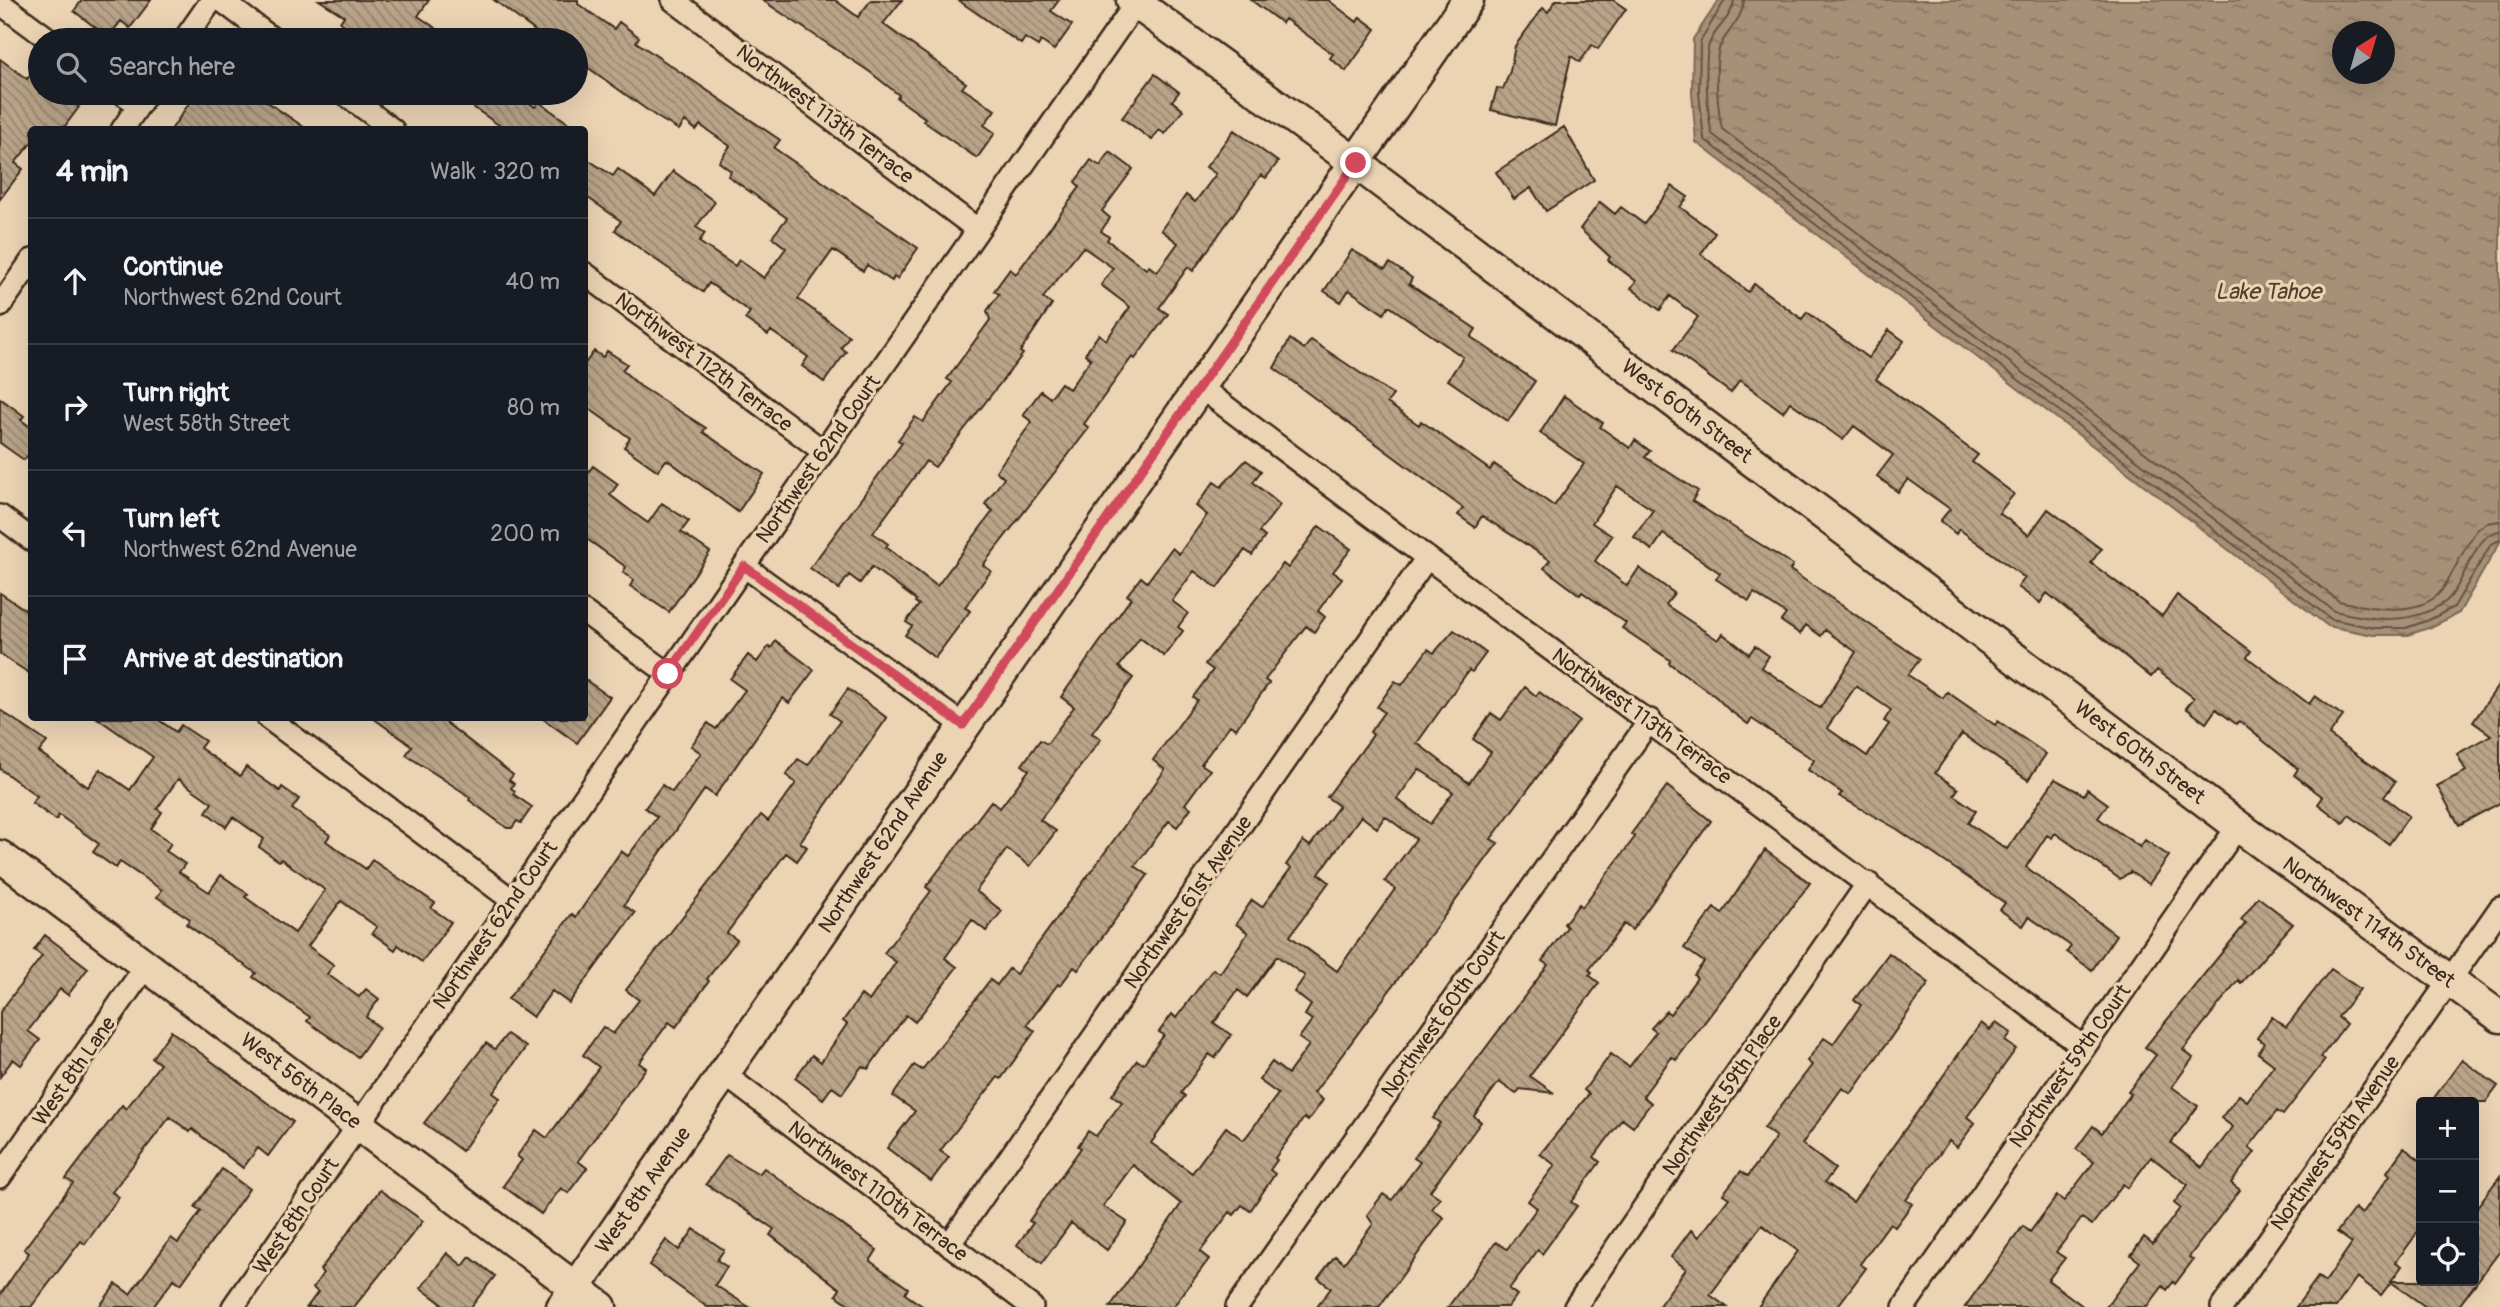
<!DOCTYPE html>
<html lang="en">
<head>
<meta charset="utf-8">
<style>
	:root { --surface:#171b24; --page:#20242c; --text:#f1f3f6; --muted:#9ea1a6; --line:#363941 }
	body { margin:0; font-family:Pangolin,sans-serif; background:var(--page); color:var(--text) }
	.controls { position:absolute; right:21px; bottom:21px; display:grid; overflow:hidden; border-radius:7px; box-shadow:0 7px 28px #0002 }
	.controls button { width:63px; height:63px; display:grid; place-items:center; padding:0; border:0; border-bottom:2px solid var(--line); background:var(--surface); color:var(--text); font:35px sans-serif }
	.compass { position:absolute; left:2332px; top:21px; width:63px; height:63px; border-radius:50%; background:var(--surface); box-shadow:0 7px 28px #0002; rotate:37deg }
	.stop { position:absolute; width:21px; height:21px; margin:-16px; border:5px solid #d1495b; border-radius:50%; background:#fff }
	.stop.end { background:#d1495b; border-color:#fff; box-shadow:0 2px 7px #0008 }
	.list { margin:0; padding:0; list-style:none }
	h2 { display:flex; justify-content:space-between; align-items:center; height:91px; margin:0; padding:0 28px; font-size:30px }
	h2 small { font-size:23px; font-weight:400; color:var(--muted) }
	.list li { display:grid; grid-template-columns:46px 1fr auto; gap:21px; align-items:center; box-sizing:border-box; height:126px; padding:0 28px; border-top:2px solid var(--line) }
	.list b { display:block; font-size:26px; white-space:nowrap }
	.list p { margin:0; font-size:23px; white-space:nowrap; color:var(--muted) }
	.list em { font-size:23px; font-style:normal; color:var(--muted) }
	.icon { flex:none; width:38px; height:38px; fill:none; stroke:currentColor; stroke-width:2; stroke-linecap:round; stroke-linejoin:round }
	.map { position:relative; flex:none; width:2500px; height:1307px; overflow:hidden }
	.search { position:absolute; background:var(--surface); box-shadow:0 7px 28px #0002; left:28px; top:28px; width:560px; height:77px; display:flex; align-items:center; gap:18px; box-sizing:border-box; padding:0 24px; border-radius:38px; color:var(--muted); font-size:26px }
	.panel { position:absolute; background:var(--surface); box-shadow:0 7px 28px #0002; left:28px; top:126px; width:560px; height:595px; border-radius:7px }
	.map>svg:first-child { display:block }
	.water { fill:url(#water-ripples); stroke:#7b6754; stroke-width:2; fill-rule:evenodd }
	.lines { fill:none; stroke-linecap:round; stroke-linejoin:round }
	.shore { stroke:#665342; stroke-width:2 }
	.building { fill:url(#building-back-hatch); stroke:#3b2a1e; stroke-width:2; fill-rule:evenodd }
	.street-casing { stroke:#3b2a1e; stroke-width:26 }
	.secondary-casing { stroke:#3b2a1e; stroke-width:35 }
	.street { stroke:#ebd3b3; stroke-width:21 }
	.secondary { stroke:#ebd3b3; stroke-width:30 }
	.route { stroke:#d1495b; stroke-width:9 }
	.labels { text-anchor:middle; stroke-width:6; stroke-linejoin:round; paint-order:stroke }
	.street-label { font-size:21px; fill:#3b2a1e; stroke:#ebd3b3 }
	.water-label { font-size:23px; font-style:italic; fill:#503e30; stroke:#ebd3b3 }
</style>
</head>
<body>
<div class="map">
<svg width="2500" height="1307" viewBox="0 0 2500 1307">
	<defs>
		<pattern id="water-ripples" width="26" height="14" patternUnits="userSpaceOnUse" patternTransform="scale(1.75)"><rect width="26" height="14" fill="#a69078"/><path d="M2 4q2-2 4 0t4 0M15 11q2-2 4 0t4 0" fill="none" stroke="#887662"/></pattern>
		<pattern id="building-back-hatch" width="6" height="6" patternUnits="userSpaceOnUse" patternTransform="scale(1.75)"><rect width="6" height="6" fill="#baa489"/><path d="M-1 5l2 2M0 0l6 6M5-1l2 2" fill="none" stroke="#98866f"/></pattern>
	</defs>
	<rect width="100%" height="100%" fill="#ebd3b3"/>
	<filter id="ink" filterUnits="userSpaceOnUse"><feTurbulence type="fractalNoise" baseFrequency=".0143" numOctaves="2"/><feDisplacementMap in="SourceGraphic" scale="14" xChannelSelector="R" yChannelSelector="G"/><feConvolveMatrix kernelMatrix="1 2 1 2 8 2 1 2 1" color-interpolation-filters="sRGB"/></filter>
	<g filter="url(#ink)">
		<path class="water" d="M1719,0H2500V542L2459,613L2431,627L2408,635H2373L2328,626L1696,142L1692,93L1693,39ZM2342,32H2384V74H2342Z"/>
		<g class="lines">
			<path class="shore" d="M1725,0L1700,42L1699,93L1704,139L2331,619L2374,628H2406L2429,620L2454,607L2491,544L2500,540
				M1734,0C1733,17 1716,27 1710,42C1703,56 1708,119 1712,134L2334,611C2372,620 2411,626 2445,602C2465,587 2472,533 2500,531
				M1744,0C1743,18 1729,29 1721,44C1713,59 1718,112 1722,129L2339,601C2367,608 2421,618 2442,590C2455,570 2464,547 2478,529L2487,523L2500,521"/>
		</g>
		<path class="building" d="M82,0H151L130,28L121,21L108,37L74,11Z
			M319,0H429L418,16L453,40H366L340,22L344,16Z
			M494,0H578V4L614,29L619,22L639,37L636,42L780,140L774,148L918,248L897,279L894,277L892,281L867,265L863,271L833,250L798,299L849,336L841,348L846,352L824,382L802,366L808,357L771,331L768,335L745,319L750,312L709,283L703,292L646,253L615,230L621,221L584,195V157L613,176L618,169L655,196L673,171L715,202L696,227L705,233L699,242L735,266L739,260L764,278L786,248L772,237L787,218L728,176L731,171L719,162L730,146L700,125L696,130L685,121L679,130L657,117L576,59V40H547Z
			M762,0H835L858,17L871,0H902L883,24L966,83L962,88L995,110L984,125L995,133L977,158L923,121L925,118L897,98L899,95L870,72Z
			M958,0H1059L1051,11L1072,25L1054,50L1041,41L1038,46L1025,38L1021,44Z
			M1251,0H1328L1357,22L1360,17L1376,29L1346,71L1330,58L1333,54L1285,19L1282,23Z
			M1556,0H1613L1626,9L1598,49L1592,45L1580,62L1571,56L1555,126L1491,110L1497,88L1503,89L1510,71L1515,46L1543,8L1548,12Z
			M0,59L27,79L40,62V93H59L79,107L62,130H32V142L15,163L23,169L0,199Z
			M1155,74L1179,92L1172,101L1183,110L1165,134L1159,130L1152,140L1122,118Z
			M196,93H272L266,101L308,130H171Z
			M453,93H516L535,107L539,102L578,130H506Z
			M1564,127L1594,180L1546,211L1531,188L1514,199L1496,172Z
			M1234,130L1278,162L1266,178L1261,175L1193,271L1188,267L1159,308L1168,314L1135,359L1132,357L1084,424L1089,428L983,565L991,571L965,607L970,611L935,658L905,635L912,626L906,622L919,605L915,602L916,600L872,567L860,583L849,575L839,589L810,568L902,443L898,440L915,417L923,422L952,382L947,379L990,320L987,311L999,294L994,291L1010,269L1016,274L1080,187L1075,182L1091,160L1100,166L1110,152L1133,169L1102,211L1110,218L1101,231L1109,237L1107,240L1146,269L1149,266L1157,272L1178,243L1161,230L1186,195L1195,202L1216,174L1206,167ZM1083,247L1113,268L1101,285L1130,307L1106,340L1099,334L1085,354L1091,359L1069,389L1061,383L1050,398L1041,391L1023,415L1032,422L996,471L1004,478L985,504L993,511L937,586L886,547L888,544L873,533L926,461L935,467L1023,354L1020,352L1052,304L1043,298Z
			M1672,186L1688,197L1680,207L1715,233L1701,254L1748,292L1754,284L1802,319L1807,312L1868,358L1889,330L1904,341L1876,379L1978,455L1972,462L2014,494L1999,513L2029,535L2048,509L2101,549L2091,563L2162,616L2177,595L2251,651L2247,657L2309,704L2315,696L2343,716L2329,735L2395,782L2384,797L2409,816L2389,844L2349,815L2343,823L2318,804L2323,797L2294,775L2298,769L2239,721L2236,724L2216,709L2206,723L2186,708L2194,698L2157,670L2151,677L2047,593L2040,603L2018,587L2025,578L1959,529L1956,534L1940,521L1950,509L1908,479L1898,492L1877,476L1893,455L1854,426L1843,440L1790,402L1783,412L1740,380L1731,393L1673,350L1698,317L1670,296L1660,310L1631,288L1636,281L1608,260L1610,257L1580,229L1600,202L1615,214L1621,207L1644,224Z
			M1352,250L1385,269L1390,263L1412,278L1409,284L1476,329L1471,337L1535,381L1508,421L1448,380L1463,357L1389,306L1384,314L1349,290L1341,302L1324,291Z
			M1290,339L1304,349L1311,340L1393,395L1387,403L1419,425L1421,421L1490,470L1494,464L1554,506L1584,464L1540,433L1564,396L1603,423L1600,427L1630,448L1635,440L1650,451L1645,457L1698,491L1692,501L1793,565L1790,570L1920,659L1908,675L1943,698L1947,692L1995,725L1998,721L2046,754L2028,780L1962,734L1935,773L1958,789L1954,795L1976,811L1968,823L2007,849L2055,779L2084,795L2087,789L2108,804L2098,818L2140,847L2145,840L2169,856L2149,884L2130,872L2120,879L2055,833L2052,838L2047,835L2026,867L2116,935L2092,970L2067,952L2071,946L2029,917L2023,926L2000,910L2005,903L1897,829L1839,796L1842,793L1808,770L1814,760L1752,719L1748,724L1728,709L1716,697L1669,663L1670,660L1622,628L1626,623L1582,592L1580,595L1544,568L1550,560L1482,516L1475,527L1458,515L1463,508L1274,368ZM1617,486L1653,510L1634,537L1652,550L1663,534L1720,573L1716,579L1749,601L1754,593L1786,614L1781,621L1800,634L1806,625L1821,636L1825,630L1856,652L1820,708L1761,667L1769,656L1755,646L1749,654L1723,634L1718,640L1666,605L1674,593L1639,568L1627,586L1595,561L1612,536L1592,523ZM1856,686L1891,710L1884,721L1889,724L1867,756L1827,728Z
			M594,351L603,357L607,351L627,364L622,370L640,386L706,428L703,432L764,474L738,512L669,461L666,460L658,471L624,447L630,438L584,405V365Z
			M0,398L24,416L21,420L32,428V450L24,460L0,443Z
			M1246,460L1261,471L1253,482L1280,505L1259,532L1265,537L1252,555L1245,550L1217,588L1194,571L1172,601L1188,613L1178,627L1183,631L1164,656L1140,638L1119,667L1133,678L1092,733L1101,739L1040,820L1056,831L1030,866L1007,849L976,891L1002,911L986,931L972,920L945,958L957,967L926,1008L915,1022L906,1015L868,1069L862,1066L842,1094L832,1087L823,1099L795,1078L812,1055L821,1062L847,1024L843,1021L861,995L869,1001L896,962L884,953L931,891L926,887L991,801L1000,808L1029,770L1022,765L1040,740L1047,744L1074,707L1061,697L1131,598L1127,595L1141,577L1147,582L1172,548L1179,554L1207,515L1196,506L1214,482L1221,487Z
			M593,466L618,484L610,495L631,511L648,523L662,503L689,521L681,532L710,552L669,612L630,586L634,580L623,572L626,567L584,537V478Z
			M1319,526L1351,549L1333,572L1342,578L1318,611L1325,617L1314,632L1306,626L1265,680L1269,683L1236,729L1230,725L1201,764L1210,770L1185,804L1191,808L1177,827L1169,821L1135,866L1148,875L1078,970L1074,967L1060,986L1058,984L1027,1025L1035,1031L1001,1079L998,1077L940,1151L949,1157L931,1181L887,1148L915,1111L893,1096L896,1091L914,1065L922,1070L990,980L997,985L1009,969L1016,974L1165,770L1153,760L1197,700L1193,697L1213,670L1205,664L1283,564L1288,568Z
			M0,593L32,614V675L0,654Z
			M1454,630L1486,653L1472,672L1469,670L1417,743L1469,783L1491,752L1473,739L1491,713L1501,720L1525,687L1536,696L1539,692L1579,721L1491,839L1498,843L1314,1093L1323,1100L1308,1121L1304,1118L1275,1158L1277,1160L1270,1170L1275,1174L1250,1211L1242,1205L1234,1215L1230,1212L1200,1252L1209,1259L1173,1307H1110L1181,1204L1133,1165L1103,1206L1127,1222L1107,1250L1071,1223L1042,1263L1017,1245L1033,1223L1029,1221L1081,1148L1078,1146L1088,1131L1096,1136L1122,1102L1112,1095L1137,1060L1143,1064L1164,1035L1159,1032L1172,1014L1176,1018L1213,969L1220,973L1248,933L1236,924L1252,900L1262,907L1291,868L1286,865L1303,841L1310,846L1339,806L1327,797L1373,735L1370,732L1384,712L1377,707L1395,681L1402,685L1428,649L1434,653ZM1419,769L1453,792L1430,824L1397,799ZM1361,816L1377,828L1385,816L1416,839L1385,881L1395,889L1337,971L1290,936L1329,882L1319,874ZM1277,956L1305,976L1294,992L1311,1005L1305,1015L1312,1020L1299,1038L1309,1045L1288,1074L1272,1062L1259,1080L1278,1094L1246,1137L1243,1140L1226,1127L1192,1173L1151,1143L1185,1096L1181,1093L1209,1054L1215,1058L1231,1035L1214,1023L1238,990L1247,997Z
			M776,641L814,670L789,703L783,698L715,796L705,789L624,905L635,913L569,1003L552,991L533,1017L508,999L572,914L576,917L621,851L628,856L657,817L645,808L662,785L672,792L701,753L691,746L708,723L716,729L745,690L730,679L748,655L757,662L769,646L771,648Z
			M584,679L610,697L577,743L542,718H584Z
			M2500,683V803L2459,825L2437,786L2466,771L2457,754L2491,735L2473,722Z
			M848,689L887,718L800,842L807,847L797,861L786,853L727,933L737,940L707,979L709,981L676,1027L669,1022L639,1063L646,1068L578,1161L587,1168L568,1193L561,1188L541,1214L503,1186L522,1160L517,1156L536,1130L547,1138L599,1067L583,1055L603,1027L613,1034L639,1000L626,990L761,815L768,821L796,783L786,775L798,759L808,765L840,721L830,714Z
			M0,710L47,742L39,752L88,787L100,769L130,790L153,757L97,718H156L176,732L181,725L205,741L200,748L240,776L246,767L280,791L282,787L299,799L292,809L330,835L326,841L366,869L372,860L435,903L431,908L451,922L422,962L398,945L395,950L372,933L377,927L341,901L308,946L334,965L327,974L359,997L366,989L379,999L366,1017L379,1027L358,1057L307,1021L310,1017L253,977L256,973L186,924L190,919L157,897L162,890L120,862L116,868L93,852L99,844L59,815L56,820L32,803L37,796L0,769ZM178,779L212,803L206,812L226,827L233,817L264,839L259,847L279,861L281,859L325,890L295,933L245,897L248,894L221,875L209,892L179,872L185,864L166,851L171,843L151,829L162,812L157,809Z
			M373,718H440L513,775L509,780L514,784L511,788L515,791L513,794L532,807L521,823L517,821L512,828H507L469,800L470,798L463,792L406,755L412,746Z
			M1667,786L1711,821L1632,930L1624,924L1589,970L1592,972L1589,975L1599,983L1530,1076L1554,1093L1520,1089L1516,1094L1499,1082L1474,1116L1481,1122L1430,1191L1440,1198L1432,1209L1444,1218L1379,1307H1317L1331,1288L1318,1278L1335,1256L1344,1263L1373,1224L1367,1215L1383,1194L1392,1200L1420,1162L1414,1158L1440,1123L1433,1118L1548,965L1542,961L1567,927L1564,924L1579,904L1582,907L1635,837L1631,834Z
			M1765,850L1810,883L1676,1060L1672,1057L1643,1096L1651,1103L1633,1127L1622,1119L1594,1157L1600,1162L1571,1202L1577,1206L1542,1254L1538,1250L1509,1289L1517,1295L1508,1307H1448L1496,1242L1507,1249L1537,1208L1528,1201L1555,1165L1540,1154L1589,1094L1584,1090L1611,1054L1629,1067L1656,1032L1651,1028L1666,1011L1670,1014L1697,978L1694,975L1704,962L1684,948L1714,908L1722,914Z
			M2258,897L2293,924L2241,983L2238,980L2183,1050L2193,1058L2172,1087L2198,1106L2171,1143L2202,1167L2233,1127L2221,1118L2239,1095L2247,1101L2274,1065L2258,1053L2264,1043L2257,1038L2272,1017L2286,1027L2331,969L2360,989L2338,1017L2346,1024L2321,1057L2325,1060L2283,1115L2277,1111L2249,1147L2255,1152L2231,1183L2240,1190L2189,1257L2193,1260L2175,1284L2173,1282L2167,1290L2163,1286L2147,1307H2106L2140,1262L2131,1255L2144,1237L2153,1244L2180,1208L2174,1203L2188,1185L2151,1157L2128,1188L2123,1184L2092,1225L2082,1218L2056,1252L2065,1258L2048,1280L2084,1307H1965L2023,1226L2030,1232L2057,1196L2064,1201L2094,1162L2076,1149L2093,1126L2102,1133L2131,1094L2128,1092L2156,1055L2145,1047L2246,923L2241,920Z
			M45,935L88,968L68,995L60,989L28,1031L40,1040L21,1065L13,1059L0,1077V1012L42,956L34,950Z
			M1889,953L1929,983L1851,1094L1842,1088L1802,1144L1835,1169L1825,1182L1853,1202L1981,1023L1990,1030L1996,1022L2011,1033L2005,1041L2016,1049L1967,1117L1975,1123L1957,1147L1949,1141L1906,1200L1912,1204L1895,1227L1890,1223L1860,1264L1866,1268L1837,1307H1758L1798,1251L1762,1225L1710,1295L1727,1307H1658L1686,1269L1671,1257L1691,1230L1699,1237L1729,1198L1723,1194L1741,1171L1748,1176L1776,1137L1764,1128L1812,1065L1807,1061L1824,1038L1833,1044L1861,1005L1854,1000Z
			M171,1031L293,1122L268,1156L258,1148L243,1168L192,1129L190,1132L170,1117L112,1192L119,1197L85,1244L81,1241L31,1307H0V1295L29,1253L24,1249L73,1183L66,1179L122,1105L126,1109L160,1064L152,1058Z
			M507,1034L526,1047L493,1093L500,1098L462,1151L424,1123L486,1043L495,1049Z
			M2462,1060L2498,1086L2486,1102H2431Z
			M2404,1148L2421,1161V1228L2396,1262L2402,1266L2391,1281H2474V1211L2500,1176V1251L2458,1307H2426L2391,1282L2381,1295L2357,1277L2336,1307H2296L2318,1277L2325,1282L2352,1243L2337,1232L2355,1208L2362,1214L2390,1175L2387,1172Z
			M727,1155L759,1174L764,1168L877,1250L870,1261L908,1288L905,1294L924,1307H853L836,1295L840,1289L770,1235L774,1229L706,1184Z
			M222,1169L249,1189L181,1284L174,1279L153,1307H99L116,1284L130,1294L171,1238L178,1243L201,1211L195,1207Z
			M380,1190L423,1221L354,1307H307L318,1292L313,1288L323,1273L320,1270Z
			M694,1229L724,1250L717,1260L727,1267L715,1285L749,1307H707L649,1265L666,1240L679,1250Z
			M447,1253L463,1266L470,1257L495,1276L471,1307H446L421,1288Z"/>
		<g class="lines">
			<g class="street-casing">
				<path id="street" d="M221,0L274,40
					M673,0L977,229
					M0,3L50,40
					M184,40L212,0
					M122,93L139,105
					M344,93L393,130
					M122,130L147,93
					M584,273L823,451
					M0,306L32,260
					M1200,387C1492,609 1790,824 2082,1046
					M0,516L32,540
					M744,566L963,725
					M584,612L669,674
					M268,718L512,900
					M724,1074L1032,1307
					M0,1177L147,964
					M949,1245L1426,559
					M233,1307L744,566L1136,3
					M1237,1307L1650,720
					M1575,1307L1868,883
					M1904,1307L2238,826
					M2222,1307L2500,908"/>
			</g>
			<g class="secondary-casing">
				<path id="secondary" d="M1132,0L1356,163L2238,826L2500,1017
					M0,856L601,1307
					M562,1307L1468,0"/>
			</g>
			<use href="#street" class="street"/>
			<use href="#secondary" class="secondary"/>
		</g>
	</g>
	<g class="lines" filter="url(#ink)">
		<path class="route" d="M668,674L744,566L963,725L1356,163"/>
	</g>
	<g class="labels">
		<g class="street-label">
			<text transform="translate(825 114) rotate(37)" y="7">Northwest 113th Terrace</text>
			<text transform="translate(704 362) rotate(37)" y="7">Northwest 112th Terrace</text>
			<text transform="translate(1687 411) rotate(37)" y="7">West 60th Street</text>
			<text transform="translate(818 459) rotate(-55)" y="7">Northwest 62nd Court</text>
			<text transform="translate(1642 716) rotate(36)" y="7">Northwest 113th Terrace</text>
			<text transform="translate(2140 752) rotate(37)" y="7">West 60th Street</text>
			<text transform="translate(883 842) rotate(-56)" y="7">Northwest 62nd Avenue</text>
			<text transform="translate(1188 902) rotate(-55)" y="7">Northwest 61st Avenue</text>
			<text transform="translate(2369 922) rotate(36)" y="7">Northwest 114th Street</text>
			<text transform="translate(495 925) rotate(-55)" y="7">Northwest 62nd Court</text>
			<text transform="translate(1443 1014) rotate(-55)" y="7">Northwest 60th Court</text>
			<text transform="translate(2070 1066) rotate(-55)" y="7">Northwest 59th Court</text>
			<text transform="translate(74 1071) rotate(-55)" y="7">West 8th Lane</text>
			<text transform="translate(301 1081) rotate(37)" y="7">West 56th Place</text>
			<text transform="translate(1722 1095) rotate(-55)" y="7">Northwest 59th Place</text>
			<text transform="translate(2335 1143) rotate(-55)" y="7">Northwest 59th Avenue</text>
			<text transform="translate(643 1190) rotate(-55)" y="7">West 8th Avenue</text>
			<text transform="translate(878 1191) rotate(37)" y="7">Northwest 110th Terrace</text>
			<text transform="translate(296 1216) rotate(-56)" y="7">West 8th Court</text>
		</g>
		<g class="water-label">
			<text x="2268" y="299">Lake Tahoe</text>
		</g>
	</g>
</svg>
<div class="controls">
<button>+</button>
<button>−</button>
<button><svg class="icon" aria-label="locate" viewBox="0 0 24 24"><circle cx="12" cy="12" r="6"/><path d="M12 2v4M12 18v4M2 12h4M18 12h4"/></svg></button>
</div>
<svg class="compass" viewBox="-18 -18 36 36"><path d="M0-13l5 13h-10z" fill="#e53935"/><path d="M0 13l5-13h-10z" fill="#9ea1a6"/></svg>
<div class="stop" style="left:668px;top:674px"></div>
<div class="stop end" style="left:1356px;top:163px"></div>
<div class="search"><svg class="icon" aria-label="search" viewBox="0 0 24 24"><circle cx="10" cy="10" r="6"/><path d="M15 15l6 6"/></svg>Search here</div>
<section class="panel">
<h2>4 min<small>Walk · 320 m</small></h2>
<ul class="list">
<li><svg class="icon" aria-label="ahead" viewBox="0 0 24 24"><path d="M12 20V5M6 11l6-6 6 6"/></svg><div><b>Continue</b><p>Northwest 62nd Court</p></div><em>40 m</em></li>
<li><svg class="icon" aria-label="right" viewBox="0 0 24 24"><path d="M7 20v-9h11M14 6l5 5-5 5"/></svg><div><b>Turn right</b><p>West 58th Street</p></div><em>80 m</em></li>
<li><svg class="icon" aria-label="left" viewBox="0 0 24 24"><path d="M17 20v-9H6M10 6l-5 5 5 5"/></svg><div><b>Turn left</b><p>Northwest 62nd Avenue</p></div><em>200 m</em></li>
<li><svg class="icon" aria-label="arrive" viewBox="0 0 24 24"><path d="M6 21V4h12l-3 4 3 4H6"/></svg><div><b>Arrive at destination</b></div></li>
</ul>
</section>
</div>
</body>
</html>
